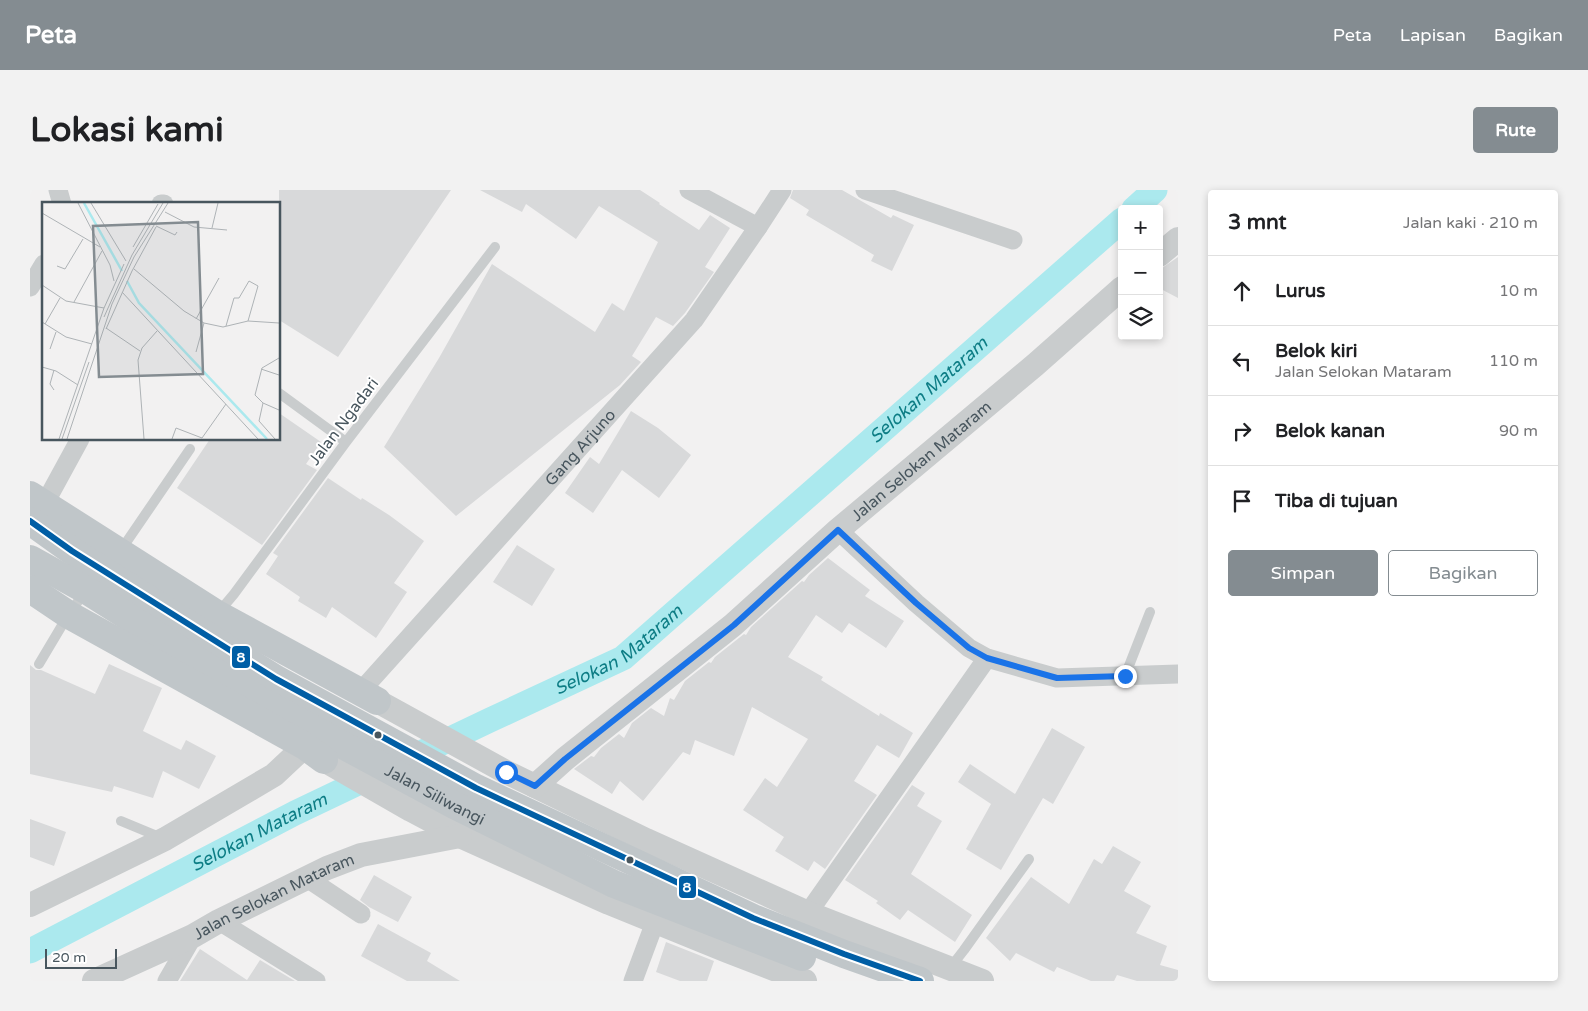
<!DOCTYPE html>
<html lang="id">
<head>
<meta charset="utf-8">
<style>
	:root { --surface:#fff; --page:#f2f2f2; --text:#202124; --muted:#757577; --line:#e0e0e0; --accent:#848c91 }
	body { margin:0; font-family:"Varela Round",sans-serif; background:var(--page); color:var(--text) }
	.controls { position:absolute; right:15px; top:15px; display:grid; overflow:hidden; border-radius:5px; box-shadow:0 2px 8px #0003 }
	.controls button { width:45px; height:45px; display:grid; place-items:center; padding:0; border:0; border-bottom:1px solid var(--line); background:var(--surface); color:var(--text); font:25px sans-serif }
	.scale { position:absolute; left:15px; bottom:12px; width:72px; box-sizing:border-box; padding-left:5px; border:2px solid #48565e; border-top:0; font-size:14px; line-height:18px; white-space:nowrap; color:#48565e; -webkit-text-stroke:4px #fff; paint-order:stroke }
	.stop { position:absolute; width:15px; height:15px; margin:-11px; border:4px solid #1a73e8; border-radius:50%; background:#fff }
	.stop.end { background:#1a73e8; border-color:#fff; box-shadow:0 1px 5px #0008 }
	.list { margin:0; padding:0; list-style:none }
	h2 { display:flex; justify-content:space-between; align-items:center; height:65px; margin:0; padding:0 20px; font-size:21px }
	h2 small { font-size:16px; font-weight:400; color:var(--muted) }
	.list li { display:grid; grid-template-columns:32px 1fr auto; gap:15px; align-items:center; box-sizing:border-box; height:70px; padding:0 20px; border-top:1px solid var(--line) }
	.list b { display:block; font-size:19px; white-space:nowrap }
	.list p { margin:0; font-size:16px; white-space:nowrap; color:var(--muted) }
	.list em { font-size:16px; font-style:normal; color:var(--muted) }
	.actions { display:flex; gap:10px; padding:15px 20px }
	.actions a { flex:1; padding:11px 0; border:1px solid var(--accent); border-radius:5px; text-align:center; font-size:18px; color:var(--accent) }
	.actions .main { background:var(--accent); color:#fff }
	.icon { flex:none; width:28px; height:28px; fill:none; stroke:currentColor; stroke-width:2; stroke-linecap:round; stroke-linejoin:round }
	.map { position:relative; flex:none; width:1148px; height:791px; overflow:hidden; border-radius:5px }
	header { display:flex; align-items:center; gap:30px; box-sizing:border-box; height:70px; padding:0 25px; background:var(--accent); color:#fff }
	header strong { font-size:24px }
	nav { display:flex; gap:28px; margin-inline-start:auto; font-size:18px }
	.intro { display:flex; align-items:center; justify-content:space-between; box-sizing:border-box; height:120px; padding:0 30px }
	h1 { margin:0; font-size:35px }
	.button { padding:12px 22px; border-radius:5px; background:var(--accent); color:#fff; font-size:18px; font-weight:700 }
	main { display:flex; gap:30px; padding:0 30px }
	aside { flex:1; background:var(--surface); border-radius:5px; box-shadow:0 2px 8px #0003 }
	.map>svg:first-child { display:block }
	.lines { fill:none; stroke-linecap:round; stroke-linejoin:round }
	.canal { stroke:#abe9ee; stroke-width:25 }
	.building { fill:#d8d9da }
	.service { stroke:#c9cccd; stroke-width:10 }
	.minor { stroke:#c9cccd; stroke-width:19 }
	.tertiary { stroke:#c9cccd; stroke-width:24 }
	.trunk { stroke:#c0c6c9; stroke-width:28 }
	.bus-1-casing { stroke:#fff; stroke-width:10 }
	.bus-1 { stroke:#005ea5; stroke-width:6 }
	.route { stroke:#1a73e8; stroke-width:6 }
	.bus-dot { fill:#48565e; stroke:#fff; stroke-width:2 }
	.labels { text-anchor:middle; stroke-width:4; stroke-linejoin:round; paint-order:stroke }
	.street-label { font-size:16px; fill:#48565e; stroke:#fff }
	.water-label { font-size:18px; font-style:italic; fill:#0d7d85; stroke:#fff }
	.inset-river { fill:none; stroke:#abe9ee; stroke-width:2.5 }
	.inset-road { fill:none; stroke:#aeb3b6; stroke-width:1 }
	.view { fill:#848c91; fill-opacity:0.15; stroke:#848c91; stroke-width:2.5 }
	.inset-edge { fill:none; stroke:#48565e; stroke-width:2.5 }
	.line-badge { stroke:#fff; stroke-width:2 }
	.badge-label { font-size:14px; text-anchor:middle; font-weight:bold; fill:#fff }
</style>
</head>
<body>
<header>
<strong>Peta</strong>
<nav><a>Peta</a><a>Lapisan</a><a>Bagikan</a></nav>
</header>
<div class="intro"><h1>Lokasi kami</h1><a class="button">Rute</a></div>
<main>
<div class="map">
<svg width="1148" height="791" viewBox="0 0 1148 791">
	<rect width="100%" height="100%" fill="#f2f1f1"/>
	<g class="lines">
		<g class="canal">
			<path d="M1104,19L1125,0"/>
			<path id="s1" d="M0,761L265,623L460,530L593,468L1092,30"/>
		</g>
	</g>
	<path class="building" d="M249,0H421L308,167L249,130Z
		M450,0H610L630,13L629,14L669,40L680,25L700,38L675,77L684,82L655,123L643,136L626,127L602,166L611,172L590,195L426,326L354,257L409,168L462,74L565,142L582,113L594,121L628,52L569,16L546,49L496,14L492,22Z
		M763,0H812L861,28L863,25L884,35L862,81L841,71L844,65L776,25L779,20L760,8Z
		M1148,67V108L1129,98V84L1132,78Z
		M601,221L628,238L661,265L629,308L592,280L563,323L535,303L560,267L569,274Z
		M249,223L291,252L276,274L287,280L232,355L147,298L180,249H249Z
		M298,288L331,310L332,308L359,325L394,351L364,393L377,402L346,448L302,417L296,428L268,411L270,407L236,384L248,366L243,363Z
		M487,355L525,379L502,416L463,392Z
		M798,368L840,400L835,406L874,431L856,458L819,433L812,443L786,425L758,467L793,487L791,490L849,526L850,523L883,543L869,568L847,555L824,591L847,605L795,679L784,671L778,681L745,661L754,647L713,620L735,588L747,597L778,549L722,517L704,566L665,550L660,565L653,562L613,611L590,591L582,604L544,579L561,566L564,567L571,558L589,544L594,548L602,533L621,518L634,526L640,508L644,510L655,491L679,472L681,473L685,467L714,444L716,445L721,437L772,391L774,392L779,385Z
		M79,474L132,498L113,541L151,560L156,550L186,566L169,599L133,581L123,608L84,596L82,602L0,584V475L6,480H11L65,504Z
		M1022,538L1055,557L1023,614L1013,608L971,680L936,659L961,614L928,592L940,574L985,604Z
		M882,595L895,603L887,616L912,631L881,684L942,725L925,752L878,720L870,730L846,713L848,711L815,690Z
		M0,629L36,642L24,676L0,667Z
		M1083,656L1111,672L1094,701L1121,716L1106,743L1137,756L1130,775L1148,780V791H1107L1087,785L1084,791H1061L1027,777L1024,782L986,763L980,771L956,748L1001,687L1039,714L1064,669L1072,674Z
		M344,685L382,707L368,732L339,717L330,710Z
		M348,734L401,763L397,771L430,791H377L331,766Z
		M636,752L684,771L677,791H650L626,782Z
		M170,759L217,790L230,770L265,791H150Z"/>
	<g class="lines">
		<path class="service" d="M249,203L316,252
			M91,360L160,259
			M188,423L204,404L316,252L465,57
			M9,474L34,432L55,401
			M1095,486L1120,422
			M91,631L132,648
			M920,778L934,760L999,669"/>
		<g class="minor">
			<path d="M28,0L32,14"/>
			<path d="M659,0L728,37"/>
			<path d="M835,0L983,50"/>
			<path d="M131,14H134"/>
			<path d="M0,97L14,74"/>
			<path d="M14,315L50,249"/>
			<path d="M808,340L886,413L939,458L957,468L1027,488L1148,484"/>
			<path id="s2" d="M330,502L664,130L728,37L752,0"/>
			<path d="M277,688L331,724"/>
			<path d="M778,723L957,468"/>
			<path d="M189,731L286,791"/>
			<path d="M137,791L163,746"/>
			<path d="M603,791L625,732"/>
		</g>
		<g class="tertiary">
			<path d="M1129,65L1148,49"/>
			<path d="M347,511L476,582L616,650L778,723L952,791"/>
			<path d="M294,570L381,620L430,646L579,713L697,761L775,791"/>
			<path id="s3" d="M505,596L535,569L703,435L808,340L1005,175L1092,98"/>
			<path d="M0,715L135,649L244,585L275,556"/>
			<path id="s4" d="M64,791L163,746L189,731L297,678L331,665L430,646"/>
		</g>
		<g class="trunk">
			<path d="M0,305L187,424L347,511"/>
			<path d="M0,331L42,361L246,489L446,598L723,728L814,764L890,791"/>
			<path id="s5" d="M0,369L56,400L231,511L424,615L584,694L772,767"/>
			<path d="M0,399L39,425L275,556L294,570"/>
		</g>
		<g class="bus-1-casing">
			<path id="bus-1" d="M0,331L42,361L246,489L446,598L723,728L814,764L890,791"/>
		</g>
		<use href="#bus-1" class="bus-1"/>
	</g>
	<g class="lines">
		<path class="route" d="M476,582L505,596L535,569L704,435L808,340L886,413L939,458L957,468L1027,488L1095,486"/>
	</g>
	<g class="bus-dot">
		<circle cx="348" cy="545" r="4.5"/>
		<circle cx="600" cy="670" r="4.5"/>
	</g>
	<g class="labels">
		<g class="street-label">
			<text transform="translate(313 231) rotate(-53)" y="6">Jalan Ngadari</text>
			<text dy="6" stroke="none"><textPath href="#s2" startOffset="329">Gang Arjuno</textPath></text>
			<text dy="6" stroke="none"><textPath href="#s3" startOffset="505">Jalan Selokan Mataram</textPath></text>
			<text dy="6" stroke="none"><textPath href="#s5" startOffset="469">Jalan Siliwangi</textPath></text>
			<text dy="6" stroke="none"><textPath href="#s4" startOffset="199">Jalan Selokan Mataram</textPath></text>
		</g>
		<g class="water-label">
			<text dy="6" stroke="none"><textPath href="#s1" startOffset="1068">Selokan Mataram</textPath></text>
			<text dy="6" stroke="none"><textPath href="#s1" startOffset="662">Selokan Mataram</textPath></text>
			<text dy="6" stroke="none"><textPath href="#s1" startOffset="258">Selokan Mataram</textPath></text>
		</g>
	</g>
	<g transform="translate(12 12)">
		<rect width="238" height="238" fill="#f2f1f1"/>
		<path class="inset-river" d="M42,1L80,69M85,79L97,101L225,237"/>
		<path class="inset-road" d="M36,1L68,63L72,79M49,1L84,59M123,10L152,25L185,28M0,11L58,45M114,24L133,33L135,30M170,26L176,1M91,45L116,2M15,64L23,67L41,37M92,67L142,109L162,121L181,125L206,119L237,121M90,69L114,25M0,83L24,99L62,106M80,90L216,237M32,100L60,49M62,115L90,53L121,1M154,117L177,76M0,120L24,135L50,142M3,122L18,96M184,124L192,96H197L207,79L216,84L206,119M64,126L98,149M64,127L90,69M8,147L14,130M154,150L162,121M0,165L14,169L36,183M219,167L237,173M12,168L8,182L12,188M221,201L237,208M17,237L62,106L82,62M20,237L47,160M25,237L70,102L92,55L126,1M102,237L96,158L100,146L115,129M130,237L134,226L160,236L184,202M233,237L217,219L221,201L213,193L220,166L237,156"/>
		<path class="view" d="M156,20L161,172L57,175L51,24Z"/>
		<rect width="238" height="238" class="inset-edge"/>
	</g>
	<g class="line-badge">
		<rect x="201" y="455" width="20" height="24" rx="5" fill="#005ea5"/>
		<rect x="648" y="685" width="19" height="24" rx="5" fill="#005ea5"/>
	</g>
	<g class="badge-label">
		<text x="211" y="472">8</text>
		<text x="657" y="702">8</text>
	</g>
</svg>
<div class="controls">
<button>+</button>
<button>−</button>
<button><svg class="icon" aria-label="layers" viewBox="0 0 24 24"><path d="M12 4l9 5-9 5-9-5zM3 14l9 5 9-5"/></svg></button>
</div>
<div class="scale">20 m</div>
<div class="stop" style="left:476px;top:582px"></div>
<div class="stop end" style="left:1095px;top:486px"></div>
</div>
<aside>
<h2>3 mnt<small>Jalan kaki · 210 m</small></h2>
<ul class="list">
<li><svg class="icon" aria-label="ahead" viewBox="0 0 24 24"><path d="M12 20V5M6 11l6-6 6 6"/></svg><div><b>Lurus</b></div><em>10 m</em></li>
<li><svg class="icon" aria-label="left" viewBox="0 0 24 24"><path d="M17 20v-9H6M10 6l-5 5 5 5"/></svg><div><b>Belok kiri</b><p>Jalan Selokan Mataram</p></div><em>110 m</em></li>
<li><svg class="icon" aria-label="right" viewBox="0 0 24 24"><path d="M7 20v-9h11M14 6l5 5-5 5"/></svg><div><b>Belok kanan</b></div><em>90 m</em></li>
<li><svg class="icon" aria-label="arrive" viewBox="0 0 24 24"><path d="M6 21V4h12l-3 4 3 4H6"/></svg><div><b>Tiba di tujuan</b></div></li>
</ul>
<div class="actions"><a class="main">Simpan</a><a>Bagikan</a></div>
</aside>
</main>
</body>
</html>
